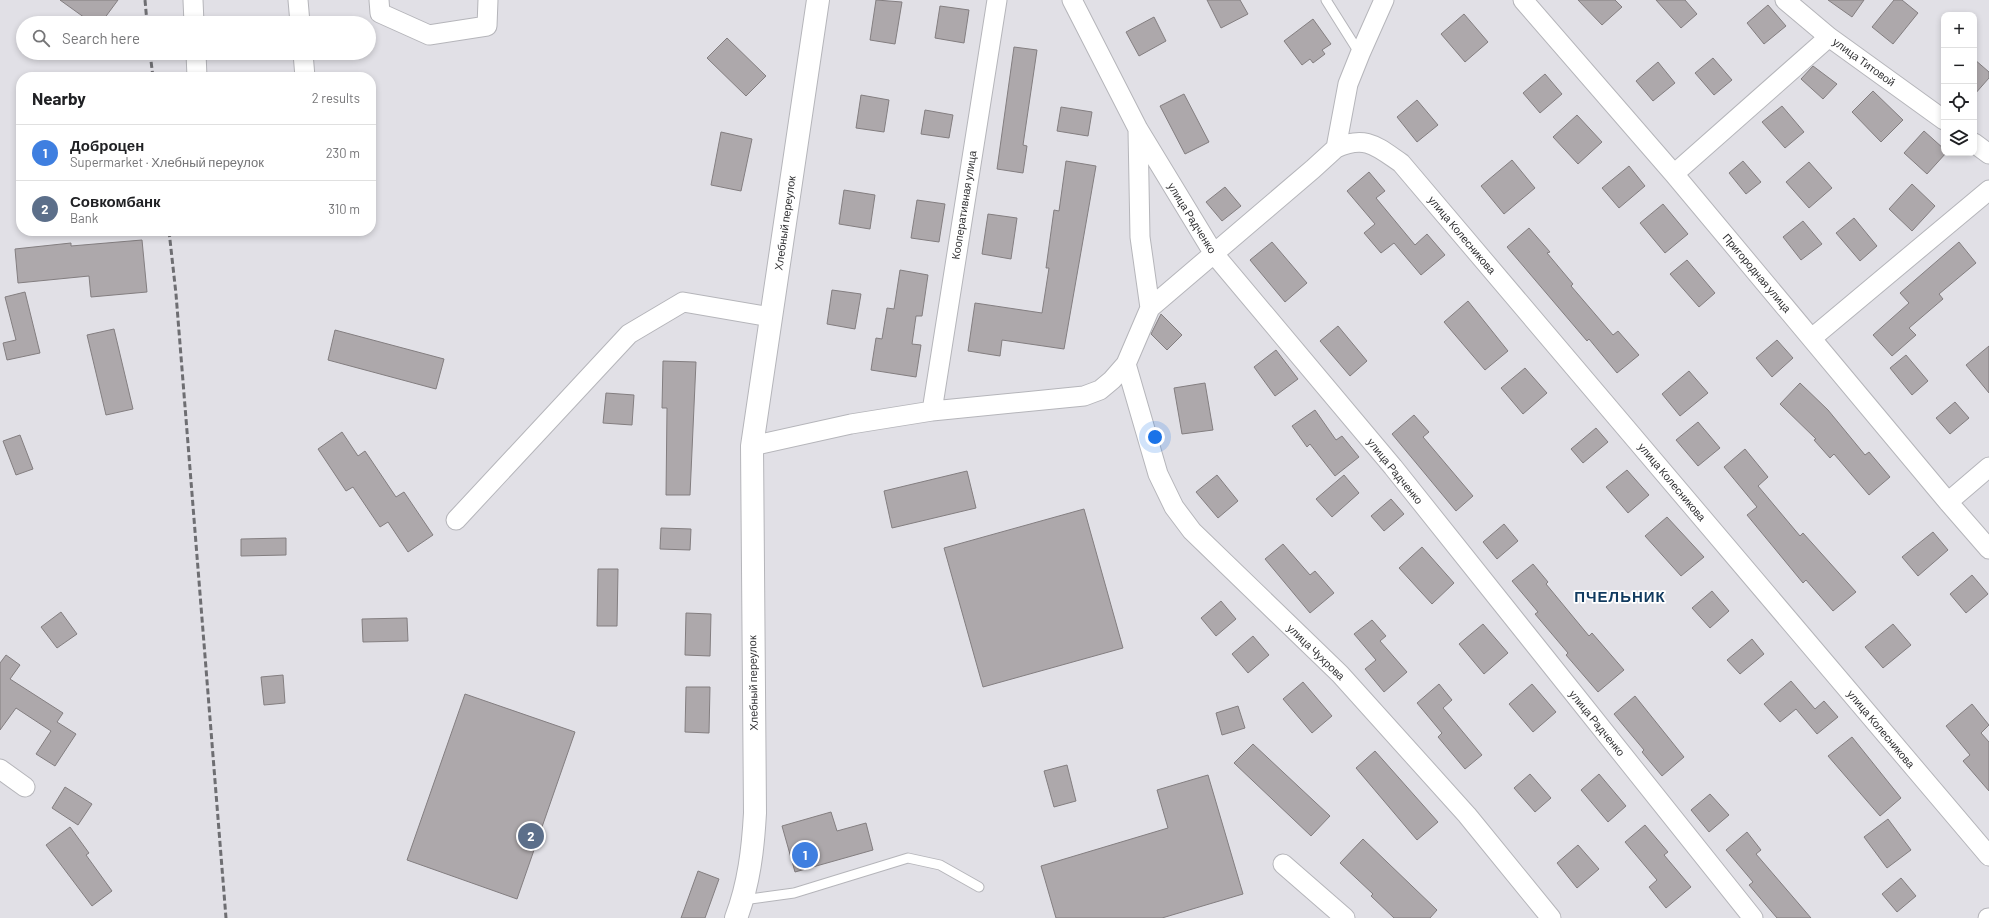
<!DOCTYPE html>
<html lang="en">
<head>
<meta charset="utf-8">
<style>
	:root { --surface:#fff; --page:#f6f6f6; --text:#202124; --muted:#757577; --line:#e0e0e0; --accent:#0d70bc }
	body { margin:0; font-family:Barlow,sans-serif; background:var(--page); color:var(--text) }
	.controls { position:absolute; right:12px; top:12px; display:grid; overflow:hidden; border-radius:8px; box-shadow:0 2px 6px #0003 }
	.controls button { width:36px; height:36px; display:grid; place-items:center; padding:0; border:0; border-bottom:1px solid var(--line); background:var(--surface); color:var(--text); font:20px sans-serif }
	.you { position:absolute; left:1155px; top:437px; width:14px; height:14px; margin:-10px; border:3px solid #fff; border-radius:50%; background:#1a73e8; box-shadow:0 0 0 6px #1a73e833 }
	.badge { display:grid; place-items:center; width:26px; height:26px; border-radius:50%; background:var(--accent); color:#fff; font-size:13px; font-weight:700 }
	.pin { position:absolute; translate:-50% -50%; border:2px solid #fff; box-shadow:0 1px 4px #0006 }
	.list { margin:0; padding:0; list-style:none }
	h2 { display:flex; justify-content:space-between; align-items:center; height:52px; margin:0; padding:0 16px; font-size:17px }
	h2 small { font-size:13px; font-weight:400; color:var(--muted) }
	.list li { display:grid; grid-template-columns:26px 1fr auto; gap:12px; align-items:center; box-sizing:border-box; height:56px; padding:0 16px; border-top:1px solid var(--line) }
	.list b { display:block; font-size:15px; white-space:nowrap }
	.list p { margin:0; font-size:13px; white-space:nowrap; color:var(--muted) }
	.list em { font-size:13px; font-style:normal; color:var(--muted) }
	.icon { flex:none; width:22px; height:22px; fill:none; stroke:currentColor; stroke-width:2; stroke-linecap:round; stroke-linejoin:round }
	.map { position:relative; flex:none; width:1989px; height:918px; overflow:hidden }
	.search { position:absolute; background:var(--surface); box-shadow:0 2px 6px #0003; left:16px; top:16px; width:360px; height:44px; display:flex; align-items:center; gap:10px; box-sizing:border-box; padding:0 14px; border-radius:22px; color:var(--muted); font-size:15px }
	.panel { position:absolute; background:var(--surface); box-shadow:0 2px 6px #0003; left:16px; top:72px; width:360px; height:164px; border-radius:16px }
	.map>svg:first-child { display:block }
	.building { fill:#ada8ab; stroke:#837e80 }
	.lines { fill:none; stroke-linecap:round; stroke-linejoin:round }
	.service-casing { stroke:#b5b5ba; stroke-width:11 }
	.minor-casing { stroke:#b5b5ba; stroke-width:21 }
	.tertiary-casing { stroke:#b5b5ba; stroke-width:24 }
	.service { stroke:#fff; stroke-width:9 }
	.minor { stroke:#fff; stroke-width:19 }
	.tertiary { stroke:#fff; stroke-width:22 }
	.rail { stroke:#6e6e72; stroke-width:3; stroke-dasharray:6 3; stroke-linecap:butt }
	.labels { text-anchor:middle; stroke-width:3.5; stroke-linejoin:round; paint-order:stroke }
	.street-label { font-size:11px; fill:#313133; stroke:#fff }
	.district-label { font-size:15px; font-weight:bold; letter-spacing:1px; fill:#103a5f; stroke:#fff }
</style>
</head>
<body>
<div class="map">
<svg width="1989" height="918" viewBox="0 0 1989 918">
	<rect width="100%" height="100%" fill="#e1e0e6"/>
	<path class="building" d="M60,0H118L101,23H92Z
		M876,0L902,2L895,44L870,40Z
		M1207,0H1240L1248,14L1221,28Z
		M1578,0H1615L1622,7L1602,25Z
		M1656,0H1685L1697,14L1681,28Z
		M1828,0H1864L1852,17Z
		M1894,0H1902L1918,13L1893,44L1872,27Z
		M1768,5L1786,26L1764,44L1747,23Z
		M940,6L969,10L964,43L935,38Z
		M1464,14L1488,42L1465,62L1441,34Z
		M1154,17L1166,41L1139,56L1126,32Z
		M1313,19L1331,44L1322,50L1325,54L1313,63L1310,59L1302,65L1284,41Z
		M727,38L766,76L746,96L707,58Z
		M1014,47L1037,50L1023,145L1027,146L1023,173L997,169Z
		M1713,58L1732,80L1714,95L1695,73Z
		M1974,59L1989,72V78L1974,95Z
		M1658,62L1675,83L1653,101L1636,81Z
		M1813,66L1837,84L1823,99L1801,79Z
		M1545,74L1562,94L1540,113L1523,93Z
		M1873,91L1903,120L1881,142L1852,112Z
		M1184,94L1209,142L1185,154L1160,106Z
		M861,95L889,100L884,132L856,128Z
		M1417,100L1438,125L1417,142L1397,117Z
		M1782,106L1804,132L1785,148L1762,122Z
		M1061,107L1092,112L1088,136L1057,131Z
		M925,110L953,115L949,138L921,134Z
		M1577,115L1602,142L1578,164L1553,137Z
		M1924,131L1944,149V153H1946L1927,174L1904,153Z
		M721,132L752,139L741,191L711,185Z
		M1512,160L1535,188L1504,214L1481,186Z
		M1066,161L1096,166L1064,349L1002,340L1000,356L968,351L975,303L1042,313L1049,268H1046L1054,210L1059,211Z
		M1743,161L1761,182L1746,194L1729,173Z
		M1809,162L1832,188L1809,208L1786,182Z
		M1629,166L1645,186L1619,208L1602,188Z
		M1369,172L1385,191L1376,198L1415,245L1427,234L1445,255L1421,275L1394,243L1381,253L1364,233L1375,224L1347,191Z
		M1912,184L1935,206L1912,231L1889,209Z
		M1225,187L1241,206L1222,221L1206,202Z
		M844,190L875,195L870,229L839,224Z
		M917,200L945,204L939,242L911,238Z
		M1663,204L1688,234L1665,253L1640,223Z
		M988,214L1017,218L1011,259L982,254Z
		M1854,218L1877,246L1860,261L1836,233Z
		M1803,221L1822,244L1801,260L1783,237Z
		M1529,228L1550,252L1547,253L1573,284L1571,286L1613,335L1618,331L1639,355L1617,373L1589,339L1587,341L1507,247Z
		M142,240L147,292L91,297L89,276L18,283L15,249L71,243V246Z
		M1272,242L1307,283L1285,302L1250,260Z
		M1959,242L1976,263L1939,294L1943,299L1909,328L1916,335L1892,356L1873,335L1909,303L1900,293Z
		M1687,260L1715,293L1699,307L1670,274Z
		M900,270L928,275L922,316H916L912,344L921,345L916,377L871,370L876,338L882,339L887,308L894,309Z
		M832,290L861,294L855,329L827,324Z
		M25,292L40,353L7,360L3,343L16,340L5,297Z
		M1468,301L1508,351L1485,370L1444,322Z
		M1161,314L1182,335L1167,350L1151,334Z
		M1338,326L1367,361L1350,376L1320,341Z
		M114,329L133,409L106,415L87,335Z
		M335,330L444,359L436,389L328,360Z
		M1777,340L1793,358L1772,377L1756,358Z
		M1989,346V393L1966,365Z
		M1276,350L1298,379L1275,396L1254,367Z
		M1906,355L1928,381L1912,395L1890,368Z
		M663,361L696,362L690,495H666L667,408H662Z
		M1525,368L1547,393L1523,414L1501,388Z
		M1689,371L1708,393L1680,416L1662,394Z
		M1205,383L1213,430L1182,434L1174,388Z
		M1800,383L1828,410L1865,455L1869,452L1890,477L1869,495L1834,454L1830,458L1814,440L1816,439L1780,404Z
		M606,393L634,395L632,425L603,423Z
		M1955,402L1969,418L1950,434L1936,418Z
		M1315,410L1336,440L1342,436L1359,457L1335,476L1310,444L1307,447L1292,426Z
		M1414,415L1429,432L1423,437L1473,496L1456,511L1392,434Z
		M1698,422L1720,448L1698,466L1676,440Z
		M1596,428L1608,442L1583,463L1571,449Z
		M342,432L358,456L365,451L396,497L404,492L433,535L408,552L388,522L380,527L353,487L346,491L318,449Z
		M20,435L33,469L16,475L3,441Z
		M1745,449L1768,477L1758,486L1800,536L1803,533L1856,592L1833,611L1806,580L1803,583L1747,515L1757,507L1724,467Z
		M1627,470L1649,495L1628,513L1606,487Z
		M967,471L976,508L892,528L884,491Z
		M1217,475L1238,501L1218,518L1196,492Z
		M1344,475L1359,493L1332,517L1316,499Z
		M1391,499L1404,514L1384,531L1371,516Z
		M1084,509L1123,648L983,687L944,548Z
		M1667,517L1704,557L1681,576L1645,536Z
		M1504,524L1518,541L1497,559L1483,542Z
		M661,528L691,529L690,550L660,549Z
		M1933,532L1948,550L1918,576L1902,557Z
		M286,538V555L241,556V539Z
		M1283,544L1310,575L1315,571L1334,593L1310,613L1265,559Z
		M1422,547L1454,583L1432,604L1399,568Z
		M1533,564L1548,582L1546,584L1589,636L1592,633L1624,670L1598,692L1566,655L1568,653L1535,614L1538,612L1512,581Z
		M598,569H618L617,626H597Z
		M1972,575L1988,594L1966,613L1950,594Z
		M1712,591L1729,611L1710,628L1692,608Z
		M1221,601L1236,619L1216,636L1201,618Z
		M61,612L77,634L57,648L41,627Z
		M686,613L711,614L710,656L685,655Z
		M407,618L408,641L363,642L362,619Z
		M1372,620L1386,636L1380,641L1407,672L1384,692L1365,669L1376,660L1354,634Z
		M1483,624L1508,653L1484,674L1459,644Z
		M1893,624L1911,645L1883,668L1865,647Z
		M1253,636L1269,655L1248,673L1232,654Z
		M1752,639L1764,654L1740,674L1727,660Z
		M6,655L20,665L10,679L63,713L57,722L76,734L55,766L36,754L51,731L16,708L0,730V663Z
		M283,675L285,703L264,705L261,677Z
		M1791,681L1815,709L1824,701L1838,717L1817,734L1796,709L1780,722L1764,704Z
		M1303,682L1332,716L1312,733L1283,699Z
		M1439,684L1452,700L1443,708L1482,755L1465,769L1438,737L1442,733L1417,703Z
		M1532,684L1556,712L1533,732L1509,704Z
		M686,687H710L709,733L685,732Z
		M465,694L575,732L517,899L407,860Z
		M1635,696L1684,757L1662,776L1642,752L1644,750L1614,714Z
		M1972,704L1989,725L1981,733L1989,742V791L1963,761L1970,755L1946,726Z
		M1238,706L1245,728L1222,735L1216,713Z
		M1852,737L1901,798L1880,816L1828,756Z
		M1253,744L1330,816L1311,836L1234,763Z
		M1375,751L1438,822L1417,840L1356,768Z
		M1067,765L1076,801L1054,807L1044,771Z
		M1530,774L1551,798L1535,812L1514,788Z
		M1599,774L1626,806L1608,822L1581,790Z
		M1208,775L1243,894L1162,918H1056L1041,866L1168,828L1157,790Z
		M65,787L92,804L78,825L52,808Z
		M1710,794L1729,815L1709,832L1691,810Z
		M831,812L837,831L866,823L873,850L795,872L782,826Z
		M1888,819L1911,850L1887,868L1864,837Z
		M1645,825L1668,852L1664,855L1691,887L1666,908L1649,887L1657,880L1625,842Z
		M70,827L89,853L86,855L112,891L92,906L46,845Z
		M1747,832L1761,850L1756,854L1811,918H1777L1749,885L1753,882L1726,850Z
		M1363,839L1437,910L1430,918H1394L1371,896L1373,894L1340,863Z
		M1578,845L1599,869L1577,888L1557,863Z
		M698,871L719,879L705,918H681Z
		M1901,878L1916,896L1897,912L1882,894Z"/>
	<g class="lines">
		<g class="service-casing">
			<path id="service" d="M1326,0L1360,54
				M743,900L794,893L908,858L940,865L979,887"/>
		</g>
		<g class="minor-casing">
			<path id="minor" d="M193,0L194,23
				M298,0L300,23
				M379,0L380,13L429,35L487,26L488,0
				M1072,0L1138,129L1214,254L1393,467L1753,918
				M1523,0L1674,174L1948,502L1989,549
				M1785,0L1829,37L1944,120
				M196,53L197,77
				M303,53L305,77
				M1138,130L1140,237L1150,308
				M1974,143L1989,154
				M1336,148C1366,135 1376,146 1401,163L1989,856
				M1674,174L1829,37
				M1812,338L1989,190
				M1126,364L1158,474L1174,507L1192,531L1340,674L1467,815L1551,918
				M932,411L997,0
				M752,446L851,424L932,411L1084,396L1100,390L1112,380L1126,364L1150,308L1313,169L1336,148L1348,84L1360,54L1384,0
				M1948,502L1989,467
				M456,520L629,334L683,302L771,317
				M0,769L25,787
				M1283,864L1345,918
				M1988,918H1989"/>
		</g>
		<g class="tertiary-casing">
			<path id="tertiary" d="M736,918C749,884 753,849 755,813L752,446L818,0"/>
		</g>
		<use href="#service" class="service"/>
		<use href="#minor" class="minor"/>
		<use href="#tertiary" class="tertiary"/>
		<path class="rail" d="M145,0L147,23
			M150,53L153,77
			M169,231L176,294L226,918"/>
	</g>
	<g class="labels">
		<g class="street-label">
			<text transform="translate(1864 62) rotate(36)" y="4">улица Титовой</text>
			<text transform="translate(964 205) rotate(-81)" y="4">Кооперативная улица</text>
			<text transform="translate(1192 218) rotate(58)" y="4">улица Радченко</text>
			<text transform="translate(785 223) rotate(-82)" y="4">Хлебный переулок</text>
			<text transform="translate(1462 235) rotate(50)" y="4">улица Колесникова</text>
			<text transform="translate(1757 273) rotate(50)" y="4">Пригородная улица</text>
			<text transform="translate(1395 471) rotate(51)" y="4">улица Радченко</text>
			<text transform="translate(1672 482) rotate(50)" y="4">улица Колесникова</text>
			<text transform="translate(1316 652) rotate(44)" y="4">улица Чухрова</text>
			<text transform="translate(753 683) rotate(-91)" y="4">Хлебный переулок</text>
			<text transform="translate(1597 723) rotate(51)" y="4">улица Радченко</text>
			<text transform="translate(1881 729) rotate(50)" y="4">улица Колесникова</text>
		</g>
		<g class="district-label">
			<text x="1620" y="602">ПЧЕЛЬНИК</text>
		</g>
	</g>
</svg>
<div class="controls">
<button>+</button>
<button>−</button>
<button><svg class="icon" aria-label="locate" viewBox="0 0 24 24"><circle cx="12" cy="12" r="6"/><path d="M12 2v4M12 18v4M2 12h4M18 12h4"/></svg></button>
<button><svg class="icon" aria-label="layers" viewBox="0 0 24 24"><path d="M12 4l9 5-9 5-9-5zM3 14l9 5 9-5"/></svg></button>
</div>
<div class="you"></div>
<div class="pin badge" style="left:805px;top:855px;background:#3f7fe0">1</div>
<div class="pin badge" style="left:531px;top:836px;background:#5c6f8a">2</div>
<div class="search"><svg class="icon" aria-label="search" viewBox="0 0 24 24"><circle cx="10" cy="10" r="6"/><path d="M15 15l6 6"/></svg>Search here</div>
<section class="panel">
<h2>Nearby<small>2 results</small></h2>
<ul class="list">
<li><span class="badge" style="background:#3f7fe0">1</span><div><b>Доброцен</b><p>Supermarket · Хлебный переулок</p></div><em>230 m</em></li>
<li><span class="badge" style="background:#5c6f8a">2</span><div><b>Совкомбанк</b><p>Bank</p></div><em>310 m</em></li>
</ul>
</section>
</div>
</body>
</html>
